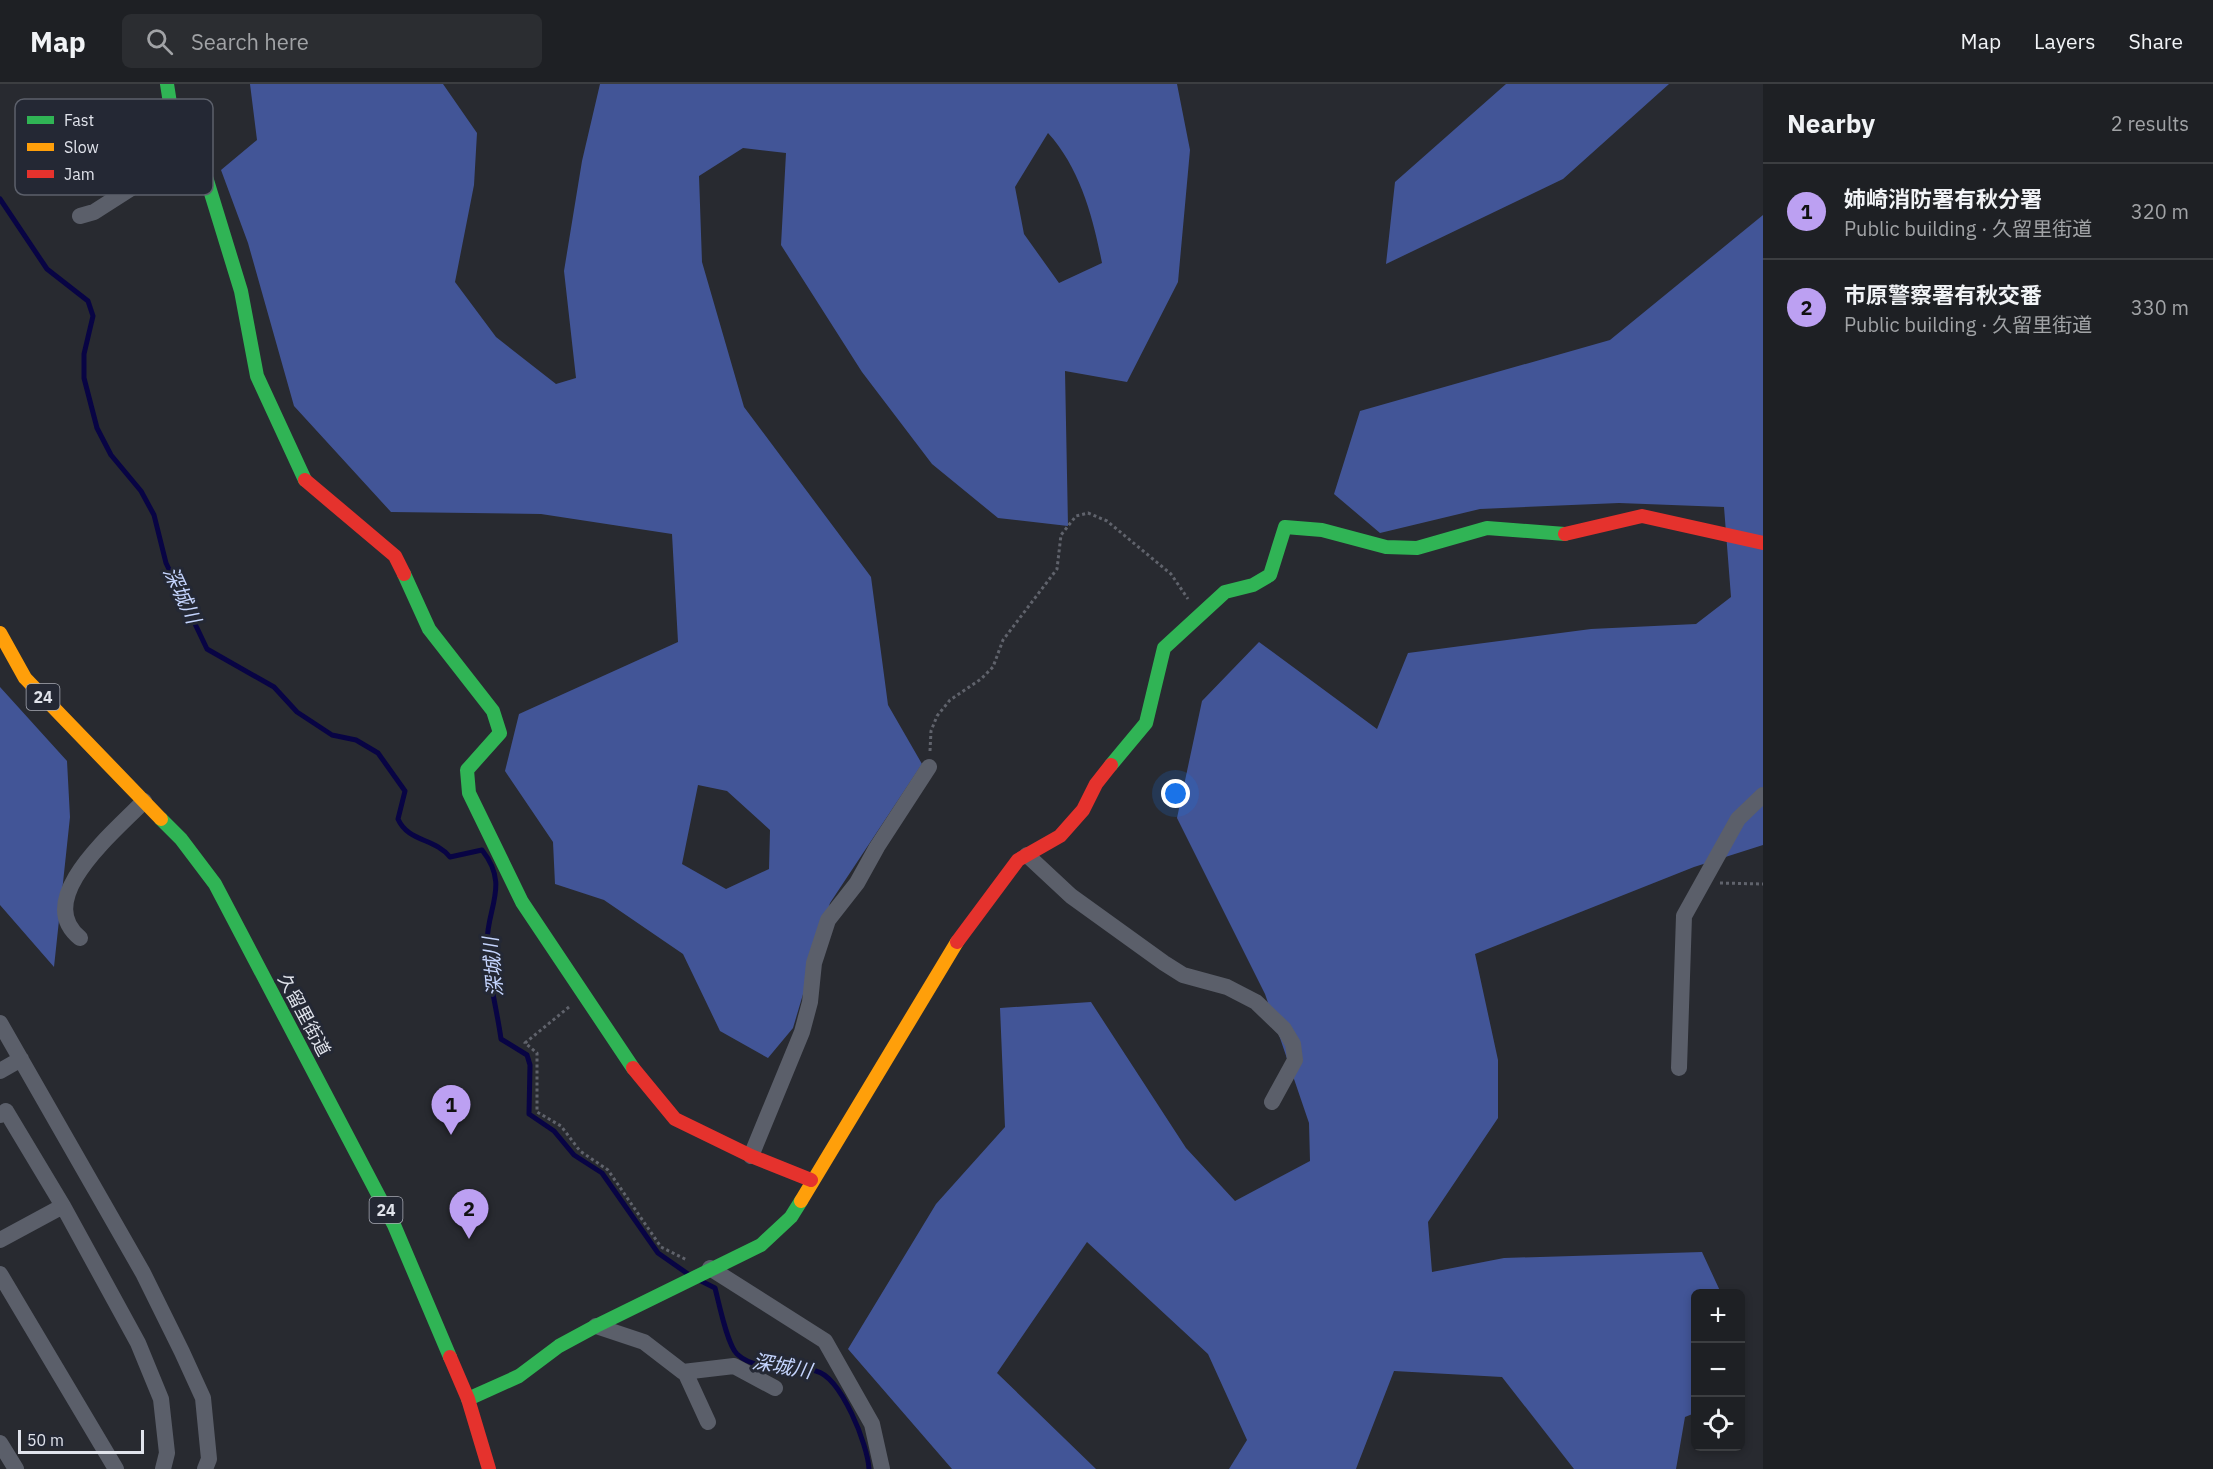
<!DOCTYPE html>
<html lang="en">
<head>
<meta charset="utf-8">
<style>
	:root { --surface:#1e2024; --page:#2b2d31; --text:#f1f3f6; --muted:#a1a3a6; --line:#3c3e41; --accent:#bca0f2 }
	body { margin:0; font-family:"IBM Plex Sans","Noto Sans JP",sans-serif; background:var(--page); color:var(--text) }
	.controls { position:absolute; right:18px; bottom:18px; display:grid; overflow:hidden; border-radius:9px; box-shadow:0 3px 9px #0003 }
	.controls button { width:54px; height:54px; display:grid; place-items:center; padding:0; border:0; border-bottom:2px solid var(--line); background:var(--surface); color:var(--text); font:30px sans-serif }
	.scale { position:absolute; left:18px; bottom:15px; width:126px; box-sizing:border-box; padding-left:6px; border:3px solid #e0e3eb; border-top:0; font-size:16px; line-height:21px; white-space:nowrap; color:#e0e3eb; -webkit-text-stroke:4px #242834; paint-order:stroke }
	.you { position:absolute; left:1176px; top:710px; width:21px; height:21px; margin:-15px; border:4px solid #fff; border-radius:50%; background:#1a73e8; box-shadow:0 0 0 9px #1a73e833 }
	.badge { display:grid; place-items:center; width:39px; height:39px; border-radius:50%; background:var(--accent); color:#111; font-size:20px; font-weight:700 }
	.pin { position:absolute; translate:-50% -50px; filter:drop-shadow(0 2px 3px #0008) }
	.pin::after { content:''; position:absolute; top:32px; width:21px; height:18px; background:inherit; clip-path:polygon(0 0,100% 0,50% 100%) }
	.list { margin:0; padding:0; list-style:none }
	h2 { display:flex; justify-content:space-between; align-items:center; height:78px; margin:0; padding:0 24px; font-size:26px }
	h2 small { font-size:20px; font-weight:400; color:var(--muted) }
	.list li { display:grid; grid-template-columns:39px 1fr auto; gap:18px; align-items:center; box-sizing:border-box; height:96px; padding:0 24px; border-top:2px solid var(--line) }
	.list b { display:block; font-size:22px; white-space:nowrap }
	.list p { margin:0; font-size:20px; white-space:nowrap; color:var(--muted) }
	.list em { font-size:20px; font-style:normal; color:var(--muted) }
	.icon { flex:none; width:33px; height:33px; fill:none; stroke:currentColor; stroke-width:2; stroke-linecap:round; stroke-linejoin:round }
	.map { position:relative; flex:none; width:1763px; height:1385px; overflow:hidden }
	header { display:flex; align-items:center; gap:36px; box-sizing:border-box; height:84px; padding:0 30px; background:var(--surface); border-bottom:2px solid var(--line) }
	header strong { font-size:28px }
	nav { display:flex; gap:33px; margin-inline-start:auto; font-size:21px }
	.search { width:420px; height:54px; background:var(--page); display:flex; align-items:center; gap:15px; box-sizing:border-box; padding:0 21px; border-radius:9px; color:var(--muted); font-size:22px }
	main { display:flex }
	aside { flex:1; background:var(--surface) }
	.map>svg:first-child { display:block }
	.forest { fill:#425597; fill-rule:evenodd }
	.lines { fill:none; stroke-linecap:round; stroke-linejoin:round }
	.stream { stroke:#080444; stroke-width:5 }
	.path { stroke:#60636c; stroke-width:3; stroke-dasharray:3 3; stroke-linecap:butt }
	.street { stroke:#5b5f6a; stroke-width:16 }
	.fast { stroke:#30b455; stroke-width:14 }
	.slow { stroke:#ff9f0a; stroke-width:14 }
	.jam { stroke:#e5322d; stroke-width:14 }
	.labels { text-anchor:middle; stroke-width:6; stroke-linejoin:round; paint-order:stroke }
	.shield { fill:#242834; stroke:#a8abb4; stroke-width:1.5 }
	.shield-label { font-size:16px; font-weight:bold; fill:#e0e3eb }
	.street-label { font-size:18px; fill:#e0e3eb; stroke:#242834 }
	.water-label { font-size:20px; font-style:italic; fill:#c5d5fe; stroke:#242834 }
	.key { fill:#242834; stroke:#5c606b; stroke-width:1.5 }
	.key-label { font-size:16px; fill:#e0e3eb }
</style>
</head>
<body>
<header>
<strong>Map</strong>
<div class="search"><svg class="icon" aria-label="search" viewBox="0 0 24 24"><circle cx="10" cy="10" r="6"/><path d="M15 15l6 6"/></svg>Search here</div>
<nav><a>Map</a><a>Layers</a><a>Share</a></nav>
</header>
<main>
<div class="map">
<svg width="1763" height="1385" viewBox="0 0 1763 1385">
	<rect width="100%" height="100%" fill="#282a30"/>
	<path class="forest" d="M250,0H443L477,49L474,101L455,198L496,253L556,300L576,294L564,187L582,77L600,0H1177L1190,66L1178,198L1127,298L1065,287L1068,442L998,434L932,380L862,288L781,161L786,69L743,64L699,92L702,178L744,323L871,493L888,621L922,680L830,819L793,944L768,974L720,947L683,870L604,816L555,800L553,758L505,687L519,630L678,558L672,450L541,430L391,428L294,322L248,159L221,86L257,56ZM1048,49C1080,84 1093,133 1102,179L1059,199L1024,150L1015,103ZM698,701L727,707L770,746L769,785L726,805L682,780Z
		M1506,0H1669L1563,95L1386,180L1395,98Z
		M1763,131V761L1694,783L1475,870L1498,976V1034L1428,1138L1432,1188L1504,1174L1702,1168L1721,1209L1696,1210L1695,1329L1685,1333L1676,1385H1574L1502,1293L1394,1287L1356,1385H1229L1247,1356L1208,1270L1087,1158L997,1289L1096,1385H952L848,1265L936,1120L1005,1043L1000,924L1091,918L1186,1064L1235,1117L1310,1077L1309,1039L1265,910L1177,734L1202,617L1259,558L1377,645L1408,569L1591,545L1696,540L1731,513L1724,423L1619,419L1480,425L1380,449L1334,410L1360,327L1610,256Z
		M0,603L67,677L70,733L54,883L0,821Z"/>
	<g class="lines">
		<path class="stream" d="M0,115L47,185L88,217L93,232L84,270V294L97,344L111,371L141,407L154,431L166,479L207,565L274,603L297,628L332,651L356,656L378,669L405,707L398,735C408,758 435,754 450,773L482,766C510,801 487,823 487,859C487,890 497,925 501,955L527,971L530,981L529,1030L554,1047L574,1071L602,1089L658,1169L688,1190
			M701,1197L715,1204C719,1219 727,1260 737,1270C756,1288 791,1281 816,1287C841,1293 868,1361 869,1385"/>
		<path class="path" d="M930,667L931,647L937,632L950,616L981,595L993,583L1003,556L1057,485L1061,451L1076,432L1088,429L1107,437L1171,490L1188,515
			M1720,799L1763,800
			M569,923L525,959L537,969V1028L561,1042L580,1067L608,1086L661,1163L687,1176"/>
		<path class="street" d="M80,132L94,128L169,80L189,64
			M1027,771L1071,812L1164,879L1183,891L1227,903L1256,918L1284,945L1293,960L1295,976L1272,1018
			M80,854C31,814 117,746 144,717
			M0,939L143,1189L182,1268L203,1314L209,1375L205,1385
			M1679,984L1684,832L1738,735L1763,711
			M0,987L21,975
			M0,1031L6,1027L63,1122L138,1259L161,1315L167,1369L163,1385
			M751,1072L802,948L810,918L814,879L828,836L857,799L877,763L929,683
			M0,1156L63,1122
			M710,1184L825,1257L872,1340L882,1385
			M0,1190L116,1385
			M596,1242L644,1258L683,1288L734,1282L775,1304
			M685,1288L708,1338
			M0,1359L16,1385"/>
		<path class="fast" d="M167,0L172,32L206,93L241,207L257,292L305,396
			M404,490L429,545L493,627L500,649L467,686L469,709L522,818L633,984
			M1111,681L1146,639L1164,564L1225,508L1253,501L1270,491L1285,443L1322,446L1386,463L1417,464L1487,444L1565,450
			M161,735L181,755L215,800L394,1141L450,1273
			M468,1315L519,1292L559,1262L596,1242L761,1161L791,1133L801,1117"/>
		<path class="slow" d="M0,549L25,594L161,735
			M801,1117L957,858"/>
		<path class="jam" d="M305,396L395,472L404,490
			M1565,450L1642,432L1763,459
			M957,858L1018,776L1060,752L1083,726L1096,700L1111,681
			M633,984L675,1035L751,1072L811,1096
			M450,1273L468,1315L489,1385"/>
	</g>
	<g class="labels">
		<g class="shield">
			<rect x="26.5" y="600" width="33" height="26" rx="4.5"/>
			<rect x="369.5" y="1113" width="33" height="26" rx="4.5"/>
		</g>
		<g class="shield-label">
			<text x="43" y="619">24</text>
			<text x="386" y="1132">24</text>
		</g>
		<g class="street-label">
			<text transform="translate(304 931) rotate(62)" y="6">久留里街道</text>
		</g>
		<g class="water-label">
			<text transform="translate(182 511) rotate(65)" y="7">深城川</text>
			<text transform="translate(493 883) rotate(-95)" y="7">深城川</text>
			<text transform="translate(782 1282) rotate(10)" y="7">深城川</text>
		</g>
	</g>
	<rect x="15" y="15" width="198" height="96" rx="9" class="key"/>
	<rect x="27" y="32" width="27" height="8" fill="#30b455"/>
	<rect x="27" y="59" width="27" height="8" fill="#ff9f0a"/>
	<rect x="27" y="86" width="27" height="8" fill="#e5322d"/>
	<g class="key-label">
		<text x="64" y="42">Fast</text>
		<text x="64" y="69">Slow</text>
		<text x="64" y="96">Jam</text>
	</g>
</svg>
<div class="controls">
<button>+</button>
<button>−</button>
<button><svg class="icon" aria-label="locate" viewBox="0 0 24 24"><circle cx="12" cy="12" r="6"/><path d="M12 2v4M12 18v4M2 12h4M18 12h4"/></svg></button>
</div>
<div class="scale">50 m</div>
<div class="you"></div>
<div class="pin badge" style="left:451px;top:1051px">1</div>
<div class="pin badge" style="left:469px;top:1155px">2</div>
</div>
<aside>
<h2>Nearby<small>2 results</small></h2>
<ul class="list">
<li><span class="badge">1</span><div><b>姉崎消防署有秋分署</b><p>Public building · 久留里街道</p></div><em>320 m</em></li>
<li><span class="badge">2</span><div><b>市原警察署有秋交番</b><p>Public building · 久留里街道</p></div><em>330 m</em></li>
</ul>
</aside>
</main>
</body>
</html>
